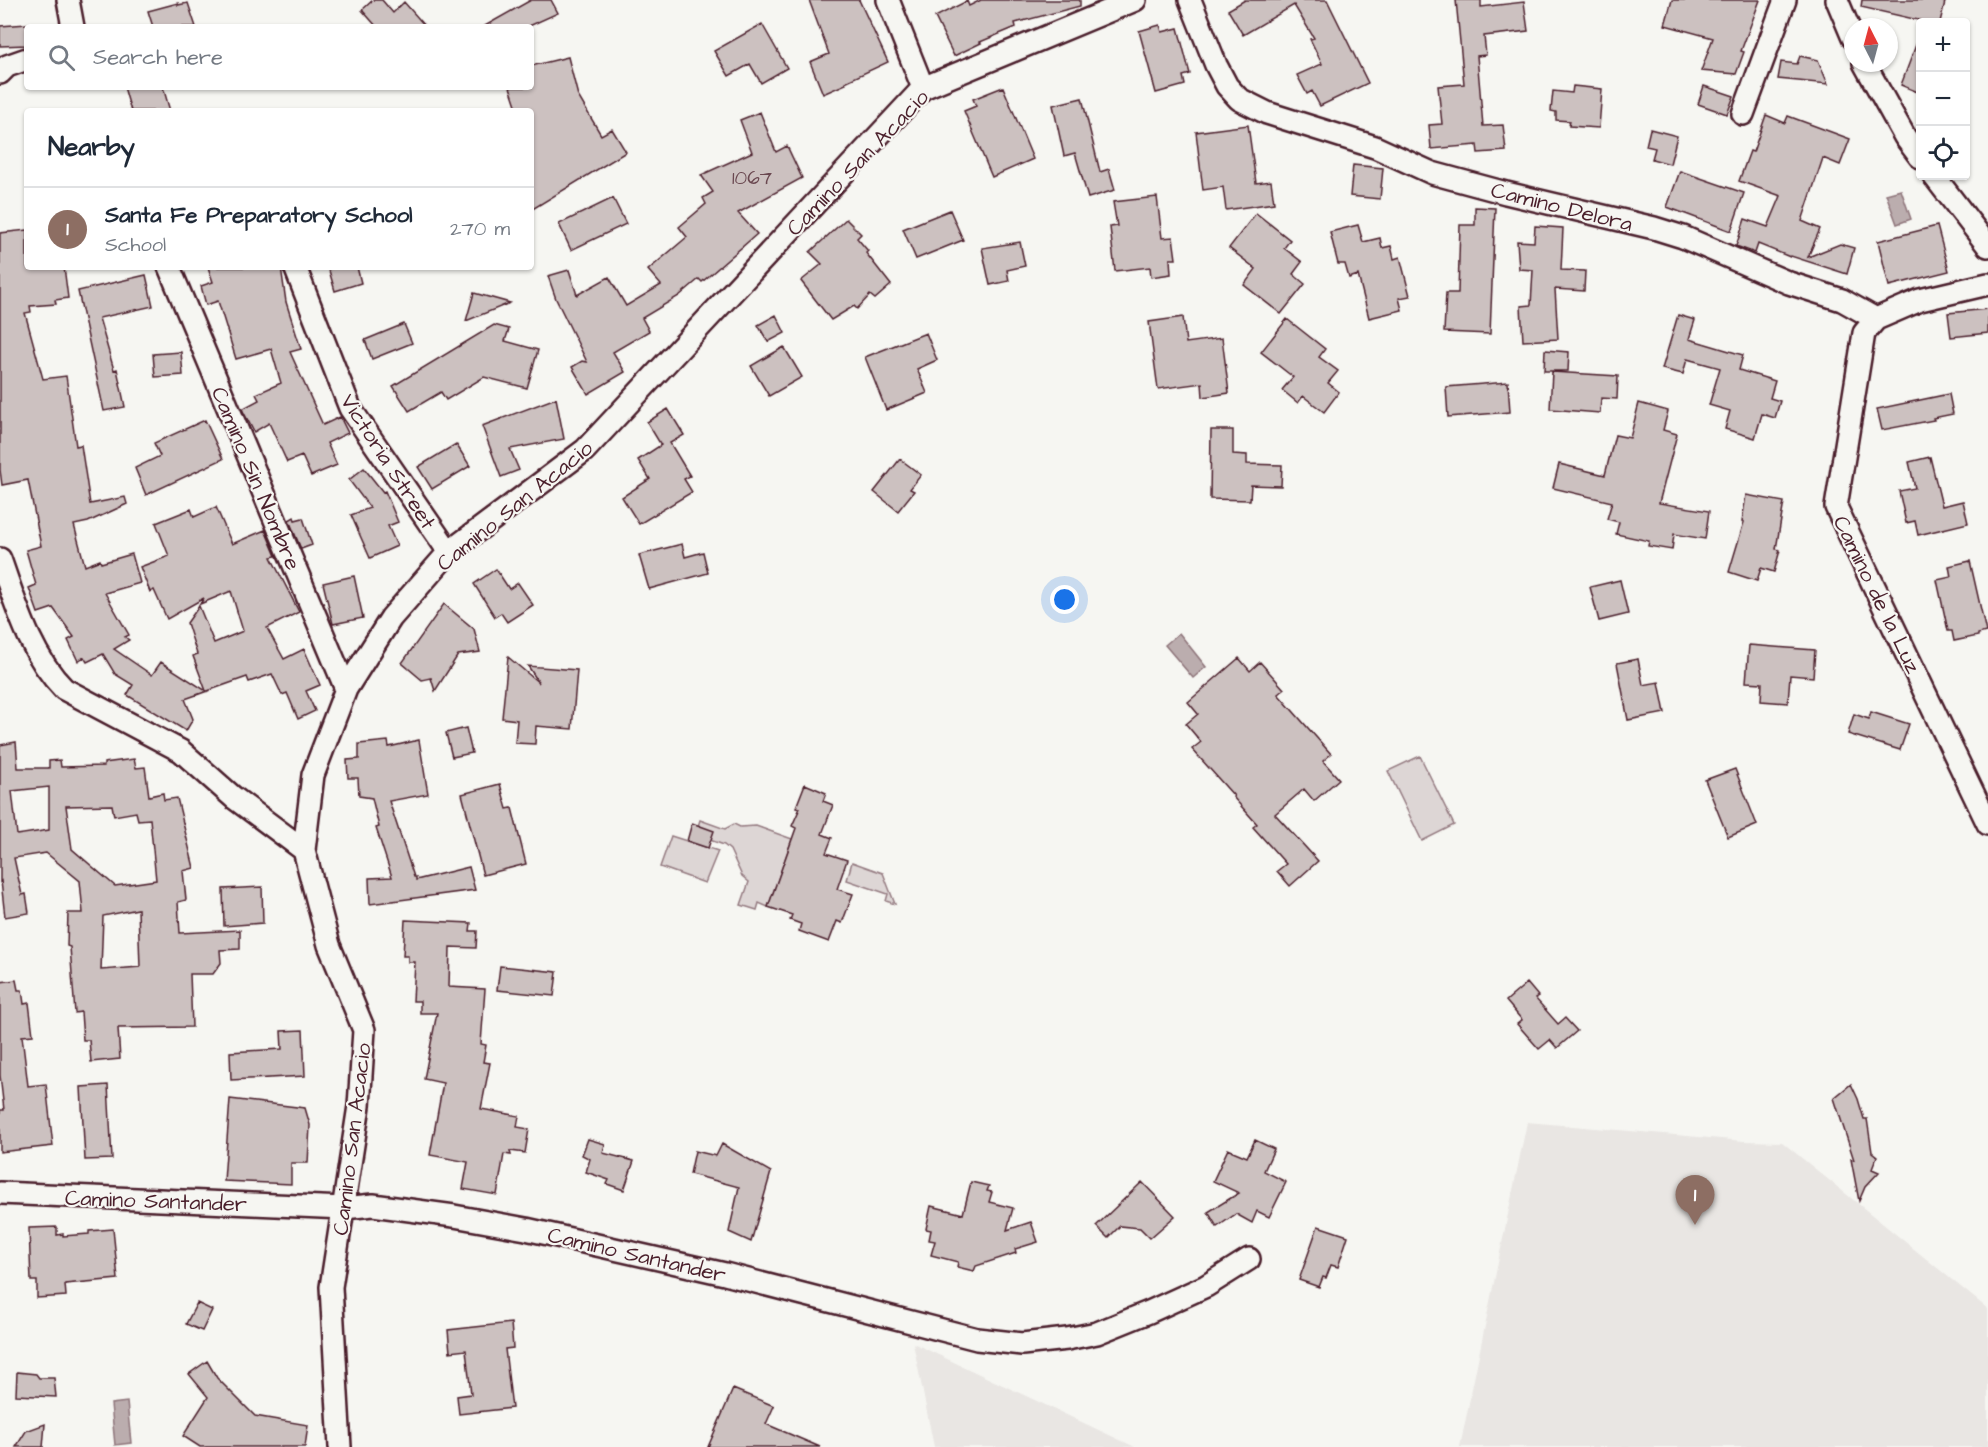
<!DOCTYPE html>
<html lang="en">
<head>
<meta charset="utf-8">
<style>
	:root { --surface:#fff; --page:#f2f2f3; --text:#1f2937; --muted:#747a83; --line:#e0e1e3; --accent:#2563eb }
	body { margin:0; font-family:"Architects Daughter",sans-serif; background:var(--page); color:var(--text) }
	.controls { position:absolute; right:18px; top:18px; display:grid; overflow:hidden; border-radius:6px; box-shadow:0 2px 4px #0004 }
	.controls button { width:54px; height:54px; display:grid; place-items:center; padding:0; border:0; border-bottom:2px solid var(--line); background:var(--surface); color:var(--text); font:30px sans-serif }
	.compass { position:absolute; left:1844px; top:18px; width:54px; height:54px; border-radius:50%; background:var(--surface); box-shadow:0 2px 4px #0004; rotate:354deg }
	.you { position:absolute; left:1065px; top:600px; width:21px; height:21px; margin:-15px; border:4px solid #fff; border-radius:50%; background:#1a73e8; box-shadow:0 0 0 9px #1a73e833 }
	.badge { display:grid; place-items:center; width:39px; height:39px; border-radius:50%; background:var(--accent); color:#fff; font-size:20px; font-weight:700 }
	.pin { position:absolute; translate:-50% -50px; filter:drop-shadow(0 2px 3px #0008) }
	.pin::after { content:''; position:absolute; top:32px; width:21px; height:18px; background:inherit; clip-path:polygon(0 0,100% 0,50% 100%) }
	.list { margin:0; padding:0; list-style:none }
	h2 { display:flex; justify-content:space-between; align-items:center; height:78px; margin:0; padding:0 24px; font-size:26px }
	h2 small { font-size:20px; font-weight:400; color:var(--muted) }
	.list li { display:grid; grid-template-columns:39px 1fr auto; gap:18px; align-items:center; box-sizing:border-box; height:84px; padding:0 24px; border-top:2px solid var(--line) }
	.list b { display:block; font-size:22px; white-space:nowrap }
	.list p { margin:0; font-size:20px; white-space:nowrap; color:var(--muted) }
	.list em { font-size:20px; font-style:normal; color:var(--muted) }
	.icon { flex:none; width:33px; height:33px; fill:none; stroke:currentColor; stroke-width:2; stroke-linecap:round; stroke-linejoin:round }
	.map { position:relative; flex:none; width:1988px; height:1447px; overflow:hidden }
	.search { position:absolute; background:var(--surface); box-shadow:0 2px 4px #0004; left:24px; top:24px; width:510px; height:66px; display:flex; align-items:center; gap:15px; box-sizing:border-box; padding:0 21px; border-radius:6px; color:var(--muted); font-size:22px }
	.panel { position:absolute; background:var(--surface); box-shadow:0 2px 4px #0004; left:24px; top:108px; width:510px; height:162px; border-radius:6px }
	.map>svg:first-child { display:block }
	.built { fill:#e9e6e3 }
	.green { fill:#ddd6d5; stroke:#947a80; stroke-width:1.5 }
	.water { fill:#bbadae; stroke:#8e747a; stroke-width:1.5 }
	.building { fill:#ccc1c0; stroke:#4a1f2b; stroke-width:1.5; fill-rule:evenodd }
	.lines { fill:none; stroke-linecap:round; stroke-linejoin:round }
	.minor-casing { stroke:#4a1f2b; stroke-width:26 }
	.minor { stroke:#f6f6f2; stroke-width:21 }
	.labels { text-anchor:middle; stroke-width:4.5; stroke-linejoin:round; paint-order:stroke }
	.number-label { font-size:20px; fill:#6a4850 }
	.street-label { font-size:22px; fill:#4a1f2b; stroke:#f6f6f2 }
</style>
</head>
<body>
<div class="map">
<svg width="1988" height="1447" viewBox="0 0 1988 1447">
	<rect width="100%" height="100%" fill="#f6f6f2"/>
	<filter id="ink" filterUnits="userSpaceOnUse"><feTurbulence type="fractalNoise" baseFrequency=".0167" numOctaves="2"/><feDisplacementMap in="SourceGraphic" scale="12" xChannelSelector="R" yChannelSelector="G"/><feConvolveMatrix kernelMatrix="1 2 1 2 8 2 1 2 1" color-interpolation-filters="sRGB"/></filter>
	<g filter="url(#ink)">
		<path class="built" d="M1527,1122L1744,1141L1782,1142L1988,1309V1447H1460Z
			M913,1343L1135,1447H934Z"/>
		<path class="green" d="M1420,756L1454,825L1422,841L1388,771Z
			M700,820L725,829L734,824L740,827L756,826L792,839L768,907L759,903L757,910L741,905L749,882L742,876L730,850L724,845L710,840L698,826Z
			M671,836L718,851L705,883L660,867Z
			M852,862L883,873L895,904L886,901L888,894L847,880Z"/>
		<path class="water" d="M1901,190L1911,219L1897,224L1886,194Z
			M1179,633L1206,667L1193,678L1165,645Z
			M127,1402L131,1443L115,1445L111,1404Z"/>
		<path class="building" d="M373,0H382L393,13L404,2L426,27H377L362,10Z
			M531,0H551L558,13L527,27H483Z
			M809,0H859L888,62L845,82L846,84L823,94L810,62L829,54Z
			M981,0H1080V6L1015,23L1016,27L980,42L981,43L954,56L935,17L967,1L969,6Z
			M1245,0H1327L1368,83L1320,106L1312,91L1307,94L1297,75L1322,64L1310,39L1314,38L1294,5L1243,35L1228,10Z
			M1456,0H1481V7L1524,2L1528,31L1484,36L1486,55L1477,56L1483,126L1503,125L1506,151L1478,153L1477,145L1431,149L1429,125L1442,124L1438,86L1464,84Z
			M1672,0H1760L1741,51L1744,52L1736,74L1701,71L1713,38L1665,25Z
			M1862,0H1935L1945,2L1940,22H1927L1861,7Z
			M178,3V5L188,3L196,27H153L148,11Z
			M27,24V45L0,46V26Z
			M762,24L787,68L761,83L750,64L729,76L714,51Z
			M1160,25L1162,32L1178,28L1190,74L1183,76L1185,85L1156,93L1139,31Z
			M1919,37H1920V93L1901,85Z
			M1800,56L1818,60L1828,84L1778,79L1781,62L1797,64Z
			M568,57L578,96L601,135L612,129L626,152L531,210V111H518L510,87H531V66Z
			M1573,86L1602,89L1599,128L1569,126L1570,121L1556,120V112L1551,111L1553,91L1572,93Z
			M1704,86L1734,96L1727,114L1698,104Z
			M124,87H163L170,111H131Z
			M1003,87L1033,159L992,177L964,111L976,106L973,99Z
			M1082,98L1100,172L1109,169L1115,190L1088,198L1075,153L1064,156L1053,105Z
			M760,112L776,152L787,146L802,178L738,213L757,234L702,282L699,279L679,296L642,318L649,331L613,352L625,372L588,394L572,367L582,361L587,362L556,299L548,276L569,270L577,295L609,277L626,306L661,285L648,270L687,237L679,227L706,204L703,198L713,192L701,175L752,152L740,120Z
			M1766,115L1785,123L1788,116L1850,139L1840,165L1823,158L1802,221L1820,229L1808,257L1840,244L1854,248L1847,274L1791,256L1790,257L1758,244L1755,253L1736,246L1745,219L1768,227L1781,196L1739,181L1750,151L1753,152Z
			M1248,125L1256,183L1271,181L1274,203L1226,210L1223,187L1203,190L1196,132Z
			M1650,129L1677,136L1670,164L1652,159L1655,148L1646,146Z
			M1353,165L1383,168L1380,199L1350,196Z
			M1680,171L1744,193L1731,231L1667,207Z
			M1157,197L1162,238L1173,237L1176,259H1170L1171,274L1151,277L1150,267L1115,271L1110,227L1117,226L1113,202Z
			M613,198L626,224L571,250L559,224Z
			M1475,207L1495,208L1490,334L1444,332L1446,293H1458L1460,225H1475Z
			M950,210L963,240L916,259L903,229Z
			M1256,213L1290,240L1284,248L1302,262L1293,274L1305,284L1281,314L1244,285L1256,269L1229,248Z
			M846,219L861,234L857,238L868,251L866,253L891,285L875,299L870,295L857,309L854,306L831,320L801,281L822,264L810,252Z
			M1358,225L1363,242L1380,238L1382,248L1391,246L1394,259L1400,257L1410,296L1399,298L1402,310L1369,318L1358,275L1349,278L1345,264H1338L1330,232Z
			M1535,226L1563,228L1561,270L1585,271L1584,291L1555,289L1558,339L1523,341L1521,306L1531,305L1533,270L1519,269L1517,241L1534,242Z
			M1937,226L1949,271L1889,286L1878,241Z
			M27,230V267H64L68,298L55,300L56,304L30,306L31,312L25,313L43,379L66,376L76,446L81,445L90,504L125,497L127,504L88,522L74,525L85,566L100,560L101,563L132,554L140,583L105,593L129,635L125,637L129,640L114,649L152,675L161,662L206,691L193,656L197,654L187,623L199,606L214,643L243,631L231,591L200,604L204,598L167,619L154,590L150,592L140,567L169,556L156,523L191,509L194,517L216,507L232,544L265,530L276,556L271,557L299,612L267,628L284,659L304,649L320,685L306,691L315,711L298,719L287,693L282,695L272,674L249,682L247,677L185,699L193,719L186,731L127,695L133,685L115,674L103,654L87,662L84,657L78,661L68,640L74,637L53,608L38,613L29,588L36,585L26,550L41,546L28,480L2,485L0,470V233Z
			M1020,242L1025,266L1007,270L1009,281L990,285L982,248Z
			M208,267H281L286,302L301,349L290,352L323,425L340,417L348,433L327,443L337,465L311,476L302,456L287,462L269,423L254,432L242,409L259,400L256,394L281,383L271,349L236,359L218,301L206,305L201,286L213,282Z
			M328,267H357L361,283L335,291Z
			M146,275L153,306L99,318L114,370L117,369L125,407L104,411L78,291Z
			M474,293L510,303L466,321Z
			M1988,309V333L1951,337L1948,313Z
			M776,315L785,333L768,342L758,325Z
			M1678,315L1695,320L1689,339L1743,355L1739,370L1775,381L1770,398L1780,401L1775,418L1762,414L1755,438L1725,429L1730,411L1709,405L1720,368L1687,359L1683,374L1662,369Z
			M1183,317L1186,343L1222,338L1229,393L1203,397L1202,383L1158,389L1149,322Z
			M1287,319L1325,349L1319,357L1338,371L1328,383L1339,392L1324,412L1303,396L1298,403L1282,390L1293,377L1261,352Z
			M404,324L412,343L372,359L365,340Z
			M494,325L509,329L505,341L538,350L527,388L484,377L446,400L441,392L409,411L393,386Z
			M926,333L937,360L917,369L927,393L886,410L865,357Z
			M784,347L802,377L769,396L751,366Z
			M1545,350L1569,352L1568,371H1544Z
			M181,352L183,375L155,377L153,354Z
			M1552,372L1618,376L1617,399L1601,398L1600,413L1550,409Z
			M1508,382L1510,412L1448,417L1446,387Z
			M1949,394L1953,414L1933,418L1934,420L1882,430L1877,409Z
			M556,398L564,439L510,449L519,470L501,477L482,426Z
			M1639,403L1668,411L1663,430L1677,434L1659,503L1709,511L1705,539L1674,534L1672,550L1648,546L1649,541L1616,534L1619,522L1607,519L1612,502L1553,488L1559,464L1605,475L1615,435L1630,438Z
			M668,409L684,435L670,443L690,476L684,479L692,492L639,524L622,497L650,479L638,460L661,445L647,422Z
			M205,420L223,459L146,495L135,468L160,456L154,443Z
			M1211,430H1233V454L1247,455V464L1282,465L1281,486L1251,485L1250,500L1210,499Z
			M456,444L470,466L432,489L418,467Z
			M1930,457L1942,506L1963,501L1968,523L1918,535L1915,521L1906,523L1899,491L1915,488L1909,462Z
			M900,459L921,475L910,489L914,491L898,511L874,492Z
			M364,468L383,492L385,491L398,522L388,526L397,546L370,558L351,515L370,508L349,480Z
			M1746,495L1784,502L1776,549L1780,550L1774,572L1761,568L1757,581L1729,572L1744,522H1742Z
			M294,517L295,520L303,518L312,545L301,549L289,520Z
			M682,544L685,557L703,552L708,573L649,589L639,555Z
			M1970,561L1986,632L1978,634V636L1954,641L1952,631H1948L1937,580L1951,577L1949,566Z
			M496,569L509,589L518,583L533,605L507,622L501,613L495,617L474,584Z
			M354,576L363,618L333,624L323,583Z
			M1620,580L1628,614L1599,621L1590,587Z
			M444,604L474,629L480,652L458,655L435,691L431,678L422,680L402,663Z
			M1749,645L1815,650L1813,677L1790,675L1788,703L1761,701L1762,683L1746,682Z
			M508,657L539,683L528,666L577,670L572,729L536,726L535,744L515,743L517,720L502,718Z
			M1239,658L1250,671L1260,662L1284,689L1278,694L1331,754L1323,761L1339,779L1314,801L1304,789L1275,814L1318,861L1290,886L1277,871L1286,864L1253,827L1257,824L1233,797L1234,796L1192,749L1201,742L1186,724L1198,714L1188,702Z
			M1638,659L1643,685L1659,682L1665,713L1628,720L1617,663Z
			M1871,712L1909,724L1900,750L1848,734L1854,714L1869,719Z
			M466,728L472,753L452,757L446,733Z
			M419,740L428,794L389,801L414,877H416V880L469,867L475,890L370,904L369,878L392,877L376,828L379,827L372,798L359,796L358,778H348L347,760L359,759V744L388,741L389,747Z
			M16,742L18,768H49V761L60,760L61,767L104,766V763L134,759L136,768L145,767L149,796L163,793L164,800L177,798L194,868L183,871L186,900L178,902L180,933L240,930V949L220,950L221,963L213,974H190L192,1027L118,1028L120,1059L91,1062L89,1040H83L81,1012L75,1013L70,947L67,946L68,913H83L80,881L46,853L14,858L22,895L26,894L29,913L5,917L1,881L0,882V745ZM49,787V830L17,835L12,791ZM112,805L114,816L136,812L138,820L150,819L156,880L115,886L72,849L66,806ZM138,909L140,967L101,970L103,916Z
			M1735,769L1757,825L1728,837L1705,780Z
			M500,784L507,809L512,808L526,864L483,875L462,794Z
			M805,784L826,793L823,801L833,805L822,834L832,838L826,853L847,860L837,889L853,894L842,923L837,921L829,942L799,931L801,924L790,920L792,915L768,907L796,828L792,826L800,808L796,807Z
			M692,823L714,831L708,848L687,841Z
			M262,887L263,923L224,926L223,889Z
			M405,920L471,923L470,931H477L476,948L450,947L449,987L485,989L481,1044L486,1045L483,1062L490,1063L481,1109L519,1116L517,1127L529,1129L525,1153L510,1151L511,1155L504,1154L497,1195L463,1189L468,1162L430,1155L443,1083L424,1079L437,1013H420V1001H413L415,962H408V956H403Z
			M500,966L557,972L554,996L497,990Z
			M16,980L18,990H22L24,1004L29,1003L33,1035L22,1036L28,1086L46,1084L53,1146L0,1152V1110H4L0,1075V982Z
			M1527,983L1538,996L1535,998L1558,1024L1565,1018L1577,1031L1557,1048L1550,1040L1539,1049L1517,1024L1522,1020L1506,1001Z
			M303,1030L305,1076L231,1080L230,1052L282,1049L281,1031Z
			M1851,1084L1858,1099L1864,1119H1867L1872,1152L1877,1156L1872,1169L1879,1172L1865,1187L1859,1201L1851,1159L1854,1160L1834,1098Z
			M108,1085L112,1159L85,1160L81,1087Z
			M230,1099L305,1108L310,1125L308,1163H291V1184L224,1181Z
			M588,1139L605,1144L603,1153L634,1161L624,1190L607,1184L609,1180L586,1172L590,1159L582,1155Z
			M1255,1140L1274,1149L1264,1171L1286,1182L1269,1217L1257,1211L1252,1223L1236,1214L1217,1227L1208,1212L1239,1193L1213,1181L1228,1149L1247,1157Z
			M722,1144L771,1172L751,1242L729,1232L739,1187L690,1174L695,1151L716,1156Z
			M971,1182L989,1186L987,1191L992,1192L989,1202L1013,1208L1007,1230L1031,1222L1038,1242L1015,1249L1016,1253L976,1266L974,1271L957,1267L958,1262L931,1255L935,1241L929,1240L931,1230L926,1229L931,1206L963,1214Z
			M1142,1182L1175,1216L1150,1238L1140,1228L1120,1226L1108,1238L1096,1226Z
			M1318,1226L1348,1236L1338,1267L1331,1265L1326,1278L1323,1277L1319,1287L1299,1280Z
			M57,1227V1235L63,1234V1236L89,1234V1231L113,1229L118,1279L65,1284L66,1296L37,1298V1281H31L29,1228Z
			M197,1303L212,1310L202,1331L186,1324Z
			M511,1323L513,1348L505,1349L512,1408L459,1414L457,1396L471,1394L466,1350L450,1352L448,1330Z
			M207,1361L217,1378L255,1416L308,1425L305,1447H200L183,1436L208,1397L189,1374Z
			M17,1372L36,1374L39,1378H54L56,1397L16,1395Z
			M733,1389L774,1406L766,1424L820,1447H708Z
			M45,1424L43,1447H16L26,1431Z"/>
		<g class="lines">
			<g class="minor-casing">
				<path id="minor" d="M68,0L73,27
					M888,0L923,88
					M1190,0L1216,65L1227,86L1239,99L1267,113L1375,147L1432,173L1506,193L1654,228L1683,237L1789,283L1842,300L1876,319L1920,300L1988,284
					M1837,0L1853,38
					M1864,63L1905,137L1920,157
					M0,73L7,66L27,59
					M1743,114L1785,0
					M1934,176L1988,246
					M169,267L346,689
					M295,267L350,408L449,552
					M1876,319L1864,333L1836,507L1988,824
					M0,559C16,604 30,655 64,689L181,751L233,797L304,850
					M0,1193L344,1208L373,1205L454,1216L526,1229L725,1274L977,1339L1022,1344L1067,1339L1097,1333L1149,1312L1206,1286L1249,1259
					M340,1447L331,1287L359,1106L364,1030L329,945L304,850L313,775L346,689L391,618L449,552L585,450L923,88L1135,0"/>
			</g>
			<use href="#minor" class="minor"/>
		</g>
	</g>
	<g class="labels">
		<g class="number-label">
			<text x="752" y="184">1067</text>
		</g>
		<g class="street-label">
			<text transform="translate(857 162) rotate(-46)" y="8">Camino San Acacio</text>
			<text transform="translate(1562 206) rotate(14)" y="8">Camino Delora</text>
			<text transform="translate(389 461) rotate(57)" y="8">Victoria Street</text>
			<text transform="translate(257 478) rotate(67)" y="8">Camino Sin Nombre</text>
			<text transform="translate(514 505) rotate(-39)" y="8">Camino San Acacio</text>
			<text transform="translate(1878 594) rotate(64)" y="8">Camino de la Luz</text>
			<text transform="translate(351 1139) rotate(-83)" y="8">Camino San Acacio</text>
			<text transform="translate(156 1200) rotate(2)" y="8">Camino Santander</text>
			<text transform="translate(637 1254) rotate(13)" y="8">Camino Santander</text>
		</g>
	</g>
</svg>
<div class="controls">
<button>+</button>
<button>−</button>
<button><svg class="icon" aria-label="locate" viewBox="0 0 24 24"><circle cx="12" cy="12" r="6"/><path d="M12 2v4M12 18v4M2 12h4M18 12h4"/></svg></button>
</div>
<svg class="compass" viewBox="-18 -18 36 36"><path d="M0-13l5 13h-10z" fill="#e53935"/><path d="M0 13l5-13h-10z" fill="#747a83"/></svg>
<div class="you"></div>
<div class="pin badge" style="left:1695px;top:1225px;background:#8d6e63">1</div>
<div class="search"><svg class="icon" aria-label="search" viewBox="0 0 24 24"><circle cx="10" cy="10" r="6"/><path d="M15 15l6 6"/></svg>Search here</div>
<section class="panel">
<h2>Nearby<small></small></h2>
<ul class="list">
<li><span class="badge" style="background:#8d6e63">1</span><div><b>Santa Fe Preparatory School</b><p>School</p></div><em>270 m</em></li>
</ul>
</section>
</div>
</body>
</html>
